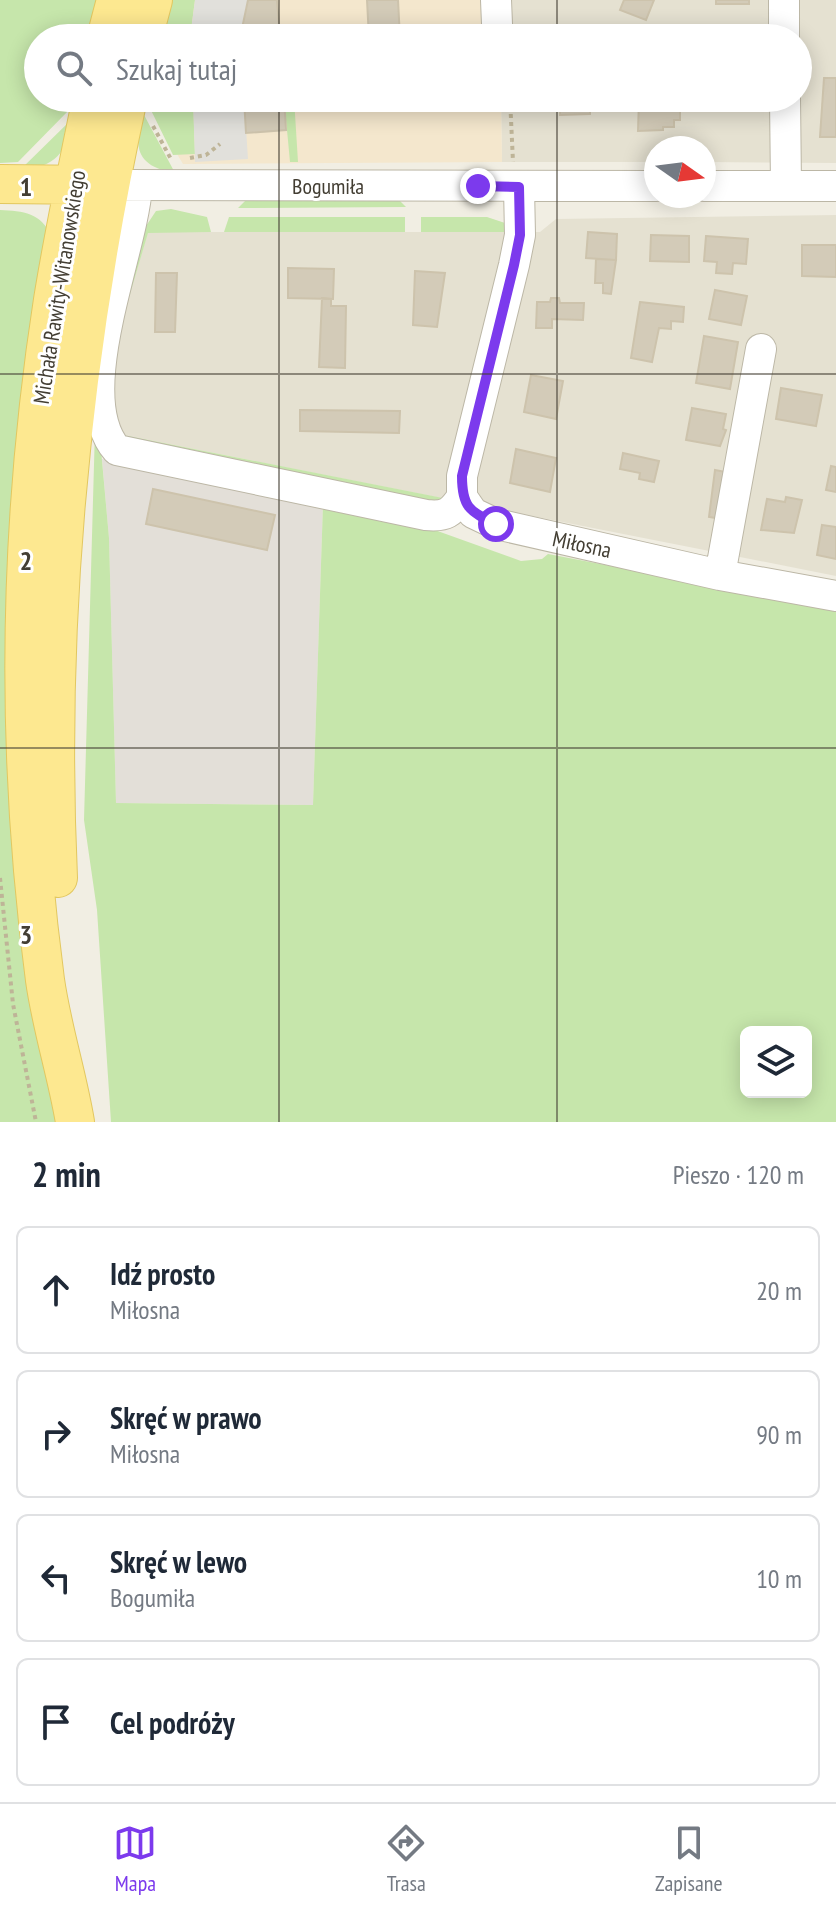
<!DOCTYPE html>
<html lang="pl">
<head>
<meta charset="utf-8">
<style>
	:root { --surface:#fff; --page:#f6f6f7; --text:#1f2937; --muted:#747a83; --line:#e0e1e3; --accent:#7c3aed }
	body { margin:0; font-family:"PT Sans Narrow",sans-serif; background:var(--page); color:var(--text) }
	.controls { position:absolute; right:24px; bottom:24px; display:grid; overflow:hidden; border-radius:12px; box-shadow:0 4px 20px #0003 }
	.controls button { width:72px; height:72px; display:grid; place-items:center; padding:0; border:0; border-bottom:2px solid var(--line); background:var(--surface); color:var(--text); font:40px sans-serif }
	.compass { position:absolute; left:644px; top:136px; width:72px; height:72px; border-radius:50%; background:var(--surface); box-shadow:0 4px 20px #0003; rotate:104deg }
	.stop { position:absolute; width:24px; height:24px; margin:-18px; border:6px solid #7c3aed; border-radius:50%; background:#fff }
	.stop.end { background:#7c3aed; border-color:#fff; box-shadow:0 2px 8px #0008 }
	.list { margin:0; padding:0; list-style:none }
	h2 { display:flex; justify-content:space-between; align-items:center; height:104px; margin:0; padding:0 32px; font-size:34px }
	h2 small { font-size:26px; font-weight:400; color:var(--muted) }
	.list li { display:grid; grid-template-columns:52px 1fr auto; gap:24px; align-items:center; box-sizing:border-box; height:128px; margin:0 16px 16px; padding:0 16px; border:2px solid var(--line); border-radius:12px }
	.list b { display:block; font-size:30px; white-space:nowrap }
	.list p { margin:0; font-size:26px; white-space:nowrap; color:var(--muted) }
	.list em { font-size:26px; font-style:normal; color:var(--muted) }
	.icon { flex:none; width:44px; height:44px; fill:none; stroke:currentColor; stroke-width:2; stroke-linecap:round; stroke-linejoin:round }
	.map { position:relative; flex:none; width:836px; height:1122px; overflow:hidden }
	.search { position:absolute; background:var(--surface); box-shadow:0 4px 20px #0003; left:24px; right:24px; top:24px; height:88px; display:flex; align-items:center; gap:20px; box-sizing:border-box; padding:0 28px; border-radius:44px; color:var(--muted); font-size:30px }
	.sheet { height:680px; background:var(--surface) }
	nav { display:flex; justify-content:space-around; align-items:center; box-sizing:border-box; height:112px; border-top:2px solid var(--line); background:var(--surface); font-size:22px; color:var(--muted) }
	nav a { display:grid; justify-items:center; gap:4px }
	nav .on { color:var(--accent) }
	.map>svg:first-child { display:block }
	.residential { fill:#e5e1d1 }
	.commercial { fill:#f4e7cd }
	.industrial { fill:#e3dfd8 }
	.green { fill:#c6e6ab; fill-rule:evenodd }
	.parking { fill:#e1e0db }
	.building { fill:#d3cbb8; stroke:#cdc3ac; stroke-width:2 }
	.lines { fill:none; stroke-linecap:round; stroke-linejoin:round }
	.minor-casing { stroke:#bcb7a6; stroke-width:32 }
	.major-casing { stroke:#e2c760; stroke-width:40 }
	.path { stroke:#beb497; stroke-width:4; stroke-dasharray:4 4; stroke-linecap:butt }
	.minor { stroke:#fff; stroke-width:30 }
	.major { stroke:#fde890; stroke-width:38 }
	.route { stroke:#7c3aed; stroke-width:10 }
	.grid { fill:none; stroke:#433e33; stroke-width:2; stroke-opacity:0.55 }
	.labels { text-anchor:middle; stroke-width:6; stroke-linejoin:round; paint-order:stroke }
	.street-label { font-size:22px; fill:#433e33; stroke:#fff }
	.grid-label { font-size:26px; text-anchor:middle; font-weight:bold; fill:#433e33; stroke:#fff; stroke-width:6; stroke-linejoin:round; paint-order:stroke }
</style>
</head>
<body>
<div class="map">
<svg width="836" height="1122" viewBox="0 0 836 1122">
	<rect width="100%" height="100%" fill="#f1eee3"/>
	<path class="residential" d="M482,0H836V163L704,162V148H656V162H502L501,98H798V38H483Z
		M836,215V576L118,434L106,409L120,328L148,232H540L556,219Z"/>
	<path class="commercial" d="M179,0H482L483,38H168Z
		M166,98H501L502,162L183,164L177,154Z"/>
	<path class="industrial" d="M102,459L323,504L313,805L116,803L109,538Z"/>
	<path class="green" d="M0,0H107L97,38H38V98H72L69,110L18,162L0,163Z
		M162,0H195L190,38H151Z
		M145,98H193L195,154L173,155Z
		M284,98H294L298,162H290Z
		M143,113L175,173C136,166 133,147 143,113Z
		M72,119C66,154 57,166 19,171Z
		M247,199H398L406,207L238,208Z
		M171,209L207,217L211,232L148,233L120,328L144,229L156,211Z
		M0,210C23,211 42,213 51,236L32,382L59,1122H0Z
		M229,217H405V232H224Z
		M421,217H487L505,223L506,232H421Z
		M96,394L109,538L116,803L313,805L323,504L418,524L521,561L542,559L548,554L836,609V1122H111L97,910L84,820ZM746,1032H806V1092H746Z
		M118,434L448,499L427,509L134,449Z"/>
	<path class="parking" d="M195,0H248L240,38H190Z
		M193,98H244L248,159L195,162Z"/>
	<path class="building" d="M248,0H277L280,38H240Z
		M367,0H398L400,38H369Z
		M624,0H654L646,20L620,10Z
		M716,0H749V4H716Z
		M609,30H639V38H609Z
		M824,78H836V137H820Z
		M244,98H284L286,130L246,133Z
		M560,98H590V114L560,115Z
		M639,100H680V120H674V127H663V130L638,131Z
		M588,232L617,234L616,260L586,258Z
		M651,235L689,236V262L650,261Z
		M706,236L748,239L746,264L733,263L732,274L716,273L717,262L704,261Z
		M802,245H836V277L802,276Z
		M596,259L616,260L611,294L603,293V283H595Z
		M288,268L334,269L333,299L288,298Z
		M415,271L445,273L437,327L413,325Z
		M156,273H177L175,332H155Z
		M715,290L747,296L741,325L709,319Z
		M322,298L331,299V306H346L345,368L319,367Z
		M551,298H559L560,303H584L583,320L552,319V328H536L537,302H550Z
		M640,302L684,307L683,322L671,321V329L659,328L652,362L631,358Z
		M704,336L738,342L730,389L696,383Z
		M531,375L563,381L556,419L524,412Z
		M781,388L822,395L816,426L776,419Z
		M692,408L726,414L723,429L726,430L720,446L686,440Z
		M300,410L400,411L399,433L300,431Z
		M516,449L556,458L550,492L510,483Z
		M623,453L659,461L654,482L639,479L640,473L620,469Z
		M831,466L836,467V492L826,490Z
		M715,470L731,473L722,519L709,517Z
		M153,489L275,515L267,550L146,524Z
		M786,497L802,500L794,533L761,530L767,499L785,502Z
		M822,525L836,527V559L817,555Z"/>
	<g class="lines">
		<g class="minor-casing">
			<path id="minor" d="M496,0L497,24
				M784,0V38
				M785,98L786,186
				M118,185L656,186
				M137,186C133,252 69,395 117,450L426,515C446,517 451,513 462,497
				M704,186H836
				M519,187L520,235L514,265L462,476V497L473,513L496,524L720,575L836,596
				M720,575L761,349"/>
		</g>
		<g class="major-casing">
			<path id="major" d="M106,38L116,0
				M143,38L153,0
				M0,184L99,185
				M58,878C46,615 72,354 128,98
				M75,1122C67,1074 52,1029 45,980C15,754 18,525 53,300C64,232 78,165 92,98"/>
		</g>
		<path class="path" d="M510,98L513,162
			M153,126L172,161
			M190,158L206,155L220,144
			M0,878L13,1004L36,1122"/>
		<use href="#minor" class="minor"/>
		<use href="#major" class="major"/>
	</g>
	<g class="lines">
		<path class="route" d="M478,186L519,187L520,235L514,265L462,476C462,507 469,511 496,524"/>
	</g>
	<path class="grid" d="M279,0V38M557,0V38M279,98V1122M557,98V1122M0,374H836M0,748H836"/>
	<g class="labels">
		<g class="street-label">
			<text x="328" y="194">Bogumiła</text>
			<text transform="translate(59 287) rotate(-81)" y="8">Michała Rawity-Witanowskiego</text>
			<text transform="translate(582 544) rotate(12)" y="8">Miłosna</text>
		</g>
	</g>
	<g class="grid-label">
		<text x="26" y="196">1</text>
		<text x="26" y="570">2</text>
		<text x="26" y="944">3</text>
	</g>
</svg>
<div class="controls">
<button><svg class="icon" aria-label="layers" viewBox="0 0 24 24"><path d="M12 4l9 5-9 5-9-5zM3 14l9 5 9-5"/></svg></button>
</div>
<svg class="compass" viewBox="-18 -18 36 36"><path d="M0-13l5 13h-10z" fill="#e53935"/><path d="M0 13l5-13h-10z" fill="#747a83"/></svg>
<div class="stop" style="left:496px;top:524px"></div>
<div class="stop end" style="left:478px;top:186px"></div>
<div class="search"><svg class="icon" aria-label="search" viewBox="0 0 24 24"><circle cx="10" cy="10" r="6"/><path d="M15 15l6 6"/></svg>Szukaj tutaj</div>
</div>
<section class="sheet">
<h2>2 min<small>Pieszo · 120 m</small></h2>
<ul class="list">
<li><svg class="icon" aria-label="ahead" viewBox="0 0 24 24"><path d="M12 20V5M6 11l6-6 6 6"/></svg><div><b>Idź prosto</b><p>Miłosna</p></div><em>20 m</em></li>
<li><svg class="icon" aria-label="right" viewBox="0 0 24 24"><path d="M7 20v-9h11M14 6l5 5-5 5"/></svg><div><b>Skręć w prawo</b><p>Miłosna</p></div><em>90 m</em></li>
<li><svg class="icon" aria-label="left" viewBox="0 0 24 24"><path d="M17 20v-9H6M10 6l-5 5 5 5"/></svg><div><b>Skręć w lewo</b><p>Bogumiła</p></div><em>10 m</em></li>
<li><svg class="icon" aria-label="arrive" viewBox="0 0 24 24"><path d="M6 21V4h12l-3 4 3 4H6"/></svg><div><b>Cel podróży</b></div></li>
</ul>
</section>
<nav>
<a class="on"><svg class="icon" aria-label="map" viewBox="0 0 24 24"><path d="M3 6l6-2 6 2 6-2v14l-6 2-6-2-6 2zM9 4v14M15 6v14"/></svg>Mapa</a>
<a><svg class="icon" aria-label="directions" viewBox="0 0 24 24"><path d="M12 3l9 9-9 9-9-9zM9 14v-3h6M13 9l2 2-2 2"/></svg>Trasa</a>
<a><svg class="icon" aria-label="saved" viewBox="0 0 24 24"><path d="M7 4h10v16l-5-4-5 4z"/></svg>Zapisane</a>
</nav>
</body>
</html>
